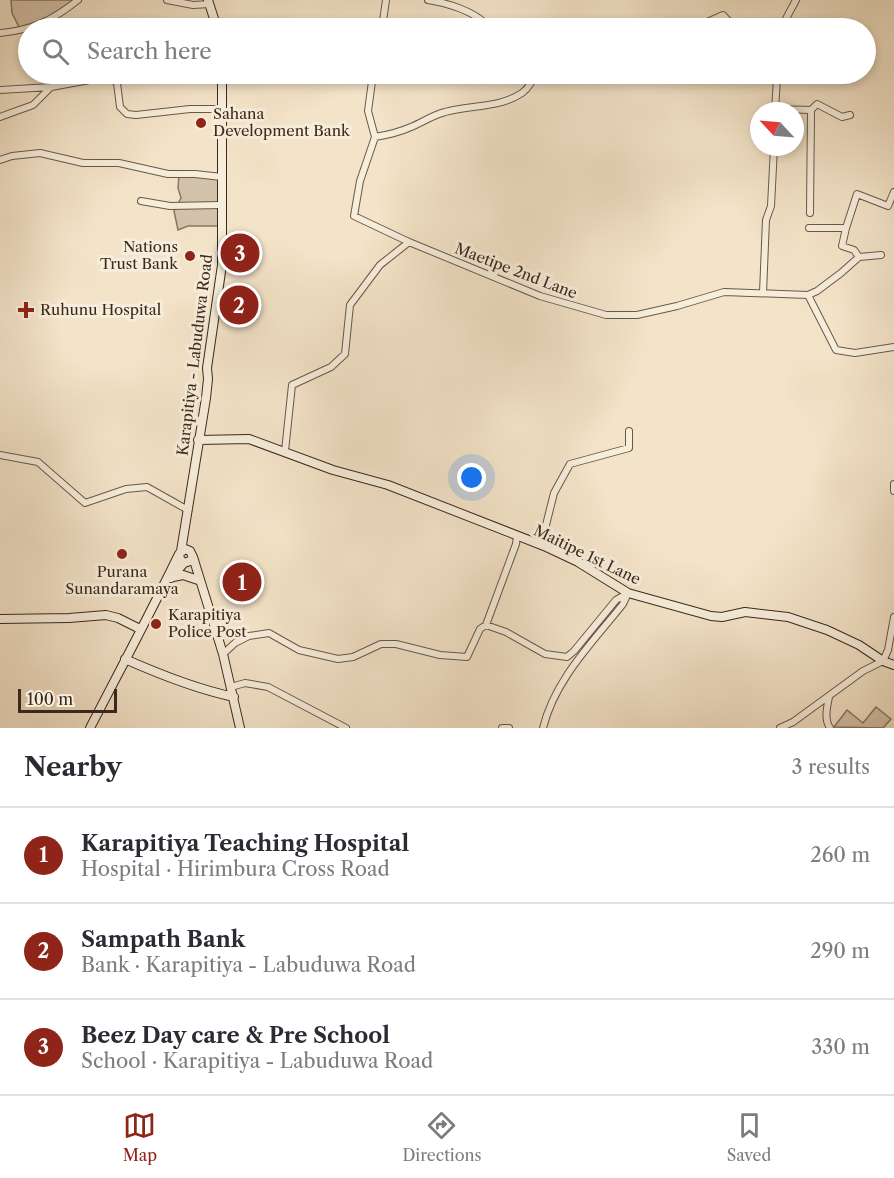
<!DOCTYPE html>
<html lang="en">
<head>
<meta charset="utf-8">
<style>
	:root { --surface:#fff; --page:#f2f2f3; --text:#2b2b33; --muted:#7c7c81; --line:#e1e1e2; --accent:#8f2418 }
	body { margin:0; font-family:"Libre Caslon Text",serif; background:var(--page); color:var(--text) }
	.compass { position:absolute; left:750px; top:102px; width:54px; height:54px; border-radius:50%; background:var(--surface); box-shadow:0 3px 9px #0003; rotate:296deg }
	.scale { position:absolute; left:18px; bottom:15px; width:99px; box-sizing:border-box; padding-left:6px; border:3px solid #3b291d; border-top:0; font-size:16px; line-height:21px; white-space:nowrap; color:#3b291d; -webkit-text-stroke:4px #f7eddb; paint-order:stroke }
	.you { position:absolute; left:472px; top:478px; width:21px; height:21px; margin:-15px; border:4px solid #fff; border-radius:50%; background:#1a73e8; box-shadow:0 0 0 9px #1a73e833 }
	.badge { display:grid; place-items:center; width:39px; height:39px; border-radius:50%; background:var(--accent); color:#fff; font-size:20px; font-weight:700 }
	.pin { position:absolute; translate:-50% -50%; border:3px solid #fff; box-shadow:0 2px 6px #0006 }
	.list { margin:0; padding:0; list-style:none }
	h2 { display:flex; justify-content:space-between; align-items:center; height:78px; margin:0; padding:0 24px; font-size:26px }
	h2 small { font-size:20px; font-weight:400; color:var(--muted) }
	.list li { display:grid; grid-template-columns:39px 1fr auto; gap:18px; align-items:center; box-sizing:border-box; height:96px; padding:0 24px; border-top:2px solid var(--line) }
	.list b { display:block; font-size:22px; white-space:nowrap }
	.list p { margin:0; font-size:20px; white-space:nowrap; color:var(--muted) }
	.list em { font-size:20px; font-style:normal; color:var(--muted) }
	.icon { flex:none; width:33px; height:33px; fill:none; stroke:currentColor; stroke-width:2; stroke-linecap:round; stroke-linejoin:round }
	.map { position:relative; flex:none; width:894px; height:728px; overflow:hidden }
	.search { position:absolute; background:var(--surface); box-shadow:0 3px 9px #0003; left:18px; right:18px; top:18px; height:66px; display:flex; align-items:center; gap:15px; box-sizing:border-box; padding:0 21px; border-radius:33px; color:var(--muted); font-size:22px }
	.sheet { height:366px; background:var(--surface) }
	nav { display:flex; justify-content:space-around; align-items:center; box-sizing:border-box; height:84px; border-top:2px solid var(--line); background:var(--surface); font-size:16px; color:var(--muted) }
	nav a { display:grid; justify-items:center; gap:3px }
	nav .on { color:var(--accent) }
	.map>svg:first-child { display:block }
	.green { fill:#d4c3ab; stroke:#887664; stroke-width:1.5 }
	.lines { fill:none; stroke-linecap:round; stroke-linejoin:round }
	.street-casing { stroke:#695848; stroke-width:8 }
	.secondary-casing { stroke:#3b291d; stroke-width:10 }
	.street { stroke:#f7eddb; stroke-width:6 }
	.secondary { stroke:#f7eddb; stroke-width:8 }
	.poi-dot { fill:#8f2418; stroke:#f7eddb; stroke-width:2 }
	.labels { text-anchor:middle; stroke-width:6; stroke-linejoin:round; paint-order:stroke }
	.poi-label { font-size:15px; fill:#3b291d; stroke:#f7eddb; text-anchor:start }
	.street-label { font-size:15px; fill:#3b291d; stroke:#f7eddb }
</style>
</head>
<body>
<div class="map">
<svg width="894" height="728" viewBox="0 0 894 728">
	<rect width="100%" height="100%" fill="#f3e3c8"/>
	<filter id="stains"><feTurbulence type="fractalNoise" baseFrequency=".00333" numOctaves="4"/><feColorMatrix values="0 0 0 0 .2 0 0 0 0 .09 0 0 0 0 .02 0 0 0 .5 -.17"/></filter>
	<radialGradient id="worn" r=".72"><stop offset=".6" stop-color="#630" stop-opacity="0"/><stop offset="1" stop-color="#630" stop-opacity=".3"/></radialGradient>
	<path class="green" d="M11,0H78L57,16L21,31L12,13Z
		M179,174L222,177L220,226H188L178,230L174,211L181,198L178,188Z
		M876,707L891,719L883,728L834,727L847,710L863,723Z"/>
	<g class="lines">
		<g class="street-casing">
			<path id="street" d="M167,0L193,5L210,4
				M428,0C447,3 474,11 487,25H495L505,28
				M382,28L386,0
				M694,28L723,15L735,28
				M781,28L796,0
				M0,33C33,30 53,20 78,0
				M373,74L368,111L375,137L360,181L354,216L409,242L540,296L606,315H637L677,306L724,292L808,295L836,350L855,353L894,347
				M774,74L777,78L775,111
				M222,77L243,74
				M0,90L51,87L106,77L114,80L117,83L120,107L127,114L136,115L190,109H222
				M775,109L811,110L810,213
				M811,110L817,104L842,117L850,115
				M0,117L33,105L51,87
				M375,137C387,135 400,132 411,127C423,122 433,115 445,112C470,105 500,108 522,93C529,88 532,81 535,74
				M0,160L12,156L40,153L83,163H119L168,174H195L222,177
				M141,201L170,206L221,205
				M809,228H846L857,194L888,206L894,192
				M846,228L842,246L854,250L859,257
				M763,293L766,220L771,206L774,147
				M808,295L817,291L841,273L859,257L881,255
				M285,451L292,385L331,367L345,354L350,305L380,265L409,242
				M0,455L38,462L85,503L126,489L147,487L188,510
				M894,484V491
				M541,545L554,493L570,464L629,448V431
				M486,625L516,544L517,536
				M223,654L235,643L249,636L269,633L299,650L338,659L353,657L381,644H396L440,655L467,657L480,629L486,625L506,632L545,654L567,657L574,651L616,600L628,593
				M231,687L245,683L268,687L346,728
				M829,697C827,707 824,719 830,728
				M502,728H509
				M543,728C555,679 593,642 623,604L628,593
				M780,728L793,722L863,671L883,661L888,650L894,617"/>
		</g>
		<g class="secondary-casing">
			<path id="secondary" d="M208,0L217,28
				M198,440L249,439L333,470L388,485L544,546L578,562L628,593L711,616L722,617L745,612L788,617L827,630L859,645L883,661L894,665
				M181,551L206,398L208,379L207,368L222,265V74
				M193,557L223,654L240,728
				M173,577L183,575L198,580
				M171,578L184,563L190,561L193,557L190,551L185,549L179,554L180,559L184,563
				M0,619L69,618L106,615L118,618L140,629
				M125,659C161,675 196,689 234,697
				M90,728C120,670 151,612 179,554"/>
		</g>
		<use href="#street" class="street"/>
		<use href="#secondary" class="secondary"/>
	</g>
	<g class="poi-dot">
		<circle cx="201" cy="123" r="6"/>
		<circle cx="190" cy="256" r="6"/>
		<path d="M23 301h6v6h6v6h-6v6h-6v-6h-6v-6h6z"/>
		<circle cx="122" cy="554" r="6"/>
		<circle cx="156" cy="624" r="6"/>
	</g>
	<g class="labels">
		<g class="poi-label">
			<text x="213" y="119">Sahana<tspan x="213" dy="17">Development Bank</tspan></text>
			<text x="178" y="252" text-anchor="end">Nations<tspan x="178" dy="17">Trust Bank</tspan></text>
			<text x="40" y="315">Ruhunu Hospital</text>
			<text x="122" y="577" text-anchor="middle">Purana<tspan x="122" dy="17">Sunandaramaya</tspan></text>
			<text x="168" y="620">Karapitiya<tspan x="168" dy="17">Police Post</tspan></text>
		</g>
		<g class="street-label">
			<text transform="translate(516 271) rotate(21)" y="5">Maetipe 2nd Lane</text>
			<text transform="translate(195 355) rotate(-83)" y="5">Karapitiya - Labuduwa Road</text>
			<text transform="translate(587 555) rotate(26)" y="5">Maitipe 1st Lane</text>
		</g>
	</g>
	<rect width="100%" height="100%" filter="url(#stains)"/>
	<rect width="100%" height="100%" fill="url(#worn)"/>
</svg>
<svg class="compass" viewBox="-18 -18 36 36"><path d="M0-13l5 13h-10z" fill="#e53935"/><path d="M0 13l5-13h-10z" fill="#7c7c81"/></svg>
<div class="scale">100 m</div>
<div class="you"></div>
<div class="pin badge" style="left:242px;top:582px">1</div>
<div class="pin badge" style="left:239px;top:305px">2</div>
<div class="pin badge" style="left:240px;top:253px">3</div>
<div class="search"><svg class="icon" aria-label="search" viewBox="0 0 24 24"><circle cx="10" cy="10" r="6"/><path d="M15 15l6 6"/></svg>Search here</div>
</div>
<section class="sheet">
<h2>Nearby<small>3 results</small></h2>
<ul class="list">
<li><span class="badge">1</span><div><b>Karapitiya Teaching Hospital</b><p>Hospital · Hirimbura Cross Road</p></div><em>260 m</em></li>
<li><span class="badge">2</span><div><b>Sampath Bank</b><p>Bank · Karapitiya - Labuduwa Road</p></div><em>290 m</em></li>
<li><span class="badge">3</span><div><b>Beez Day care &amp; Pre School</b><p>School · Karapitiya - Labuduwa Road</p></div><em>330 m</em></li>
</ul>
</section>
<nav>
<a class="on"><svg class="icon" aria-label="map" viewBox="0 0 24 24"><path d="M3 6l6-2 6 2 6-2v14l-6 2-6-2-6 2zM9 4v14M15 6v14"/></svg>Map</a>
<a><svg class="icon" aria-label="directions" viewBox="0 0 24 24"><path d="M12 3l9 9-9 9-9-9zM9 14v-3h6M13 9l2 2-2 2"/></svg>Directions</a>
<a><svg class="icon" aria-label="saved" viewBox="0 0 24 24"><path d="M7 4h10v16l-5-4-5 4z"/></svg>Saved</a>
</nav>
</body>
</html>
